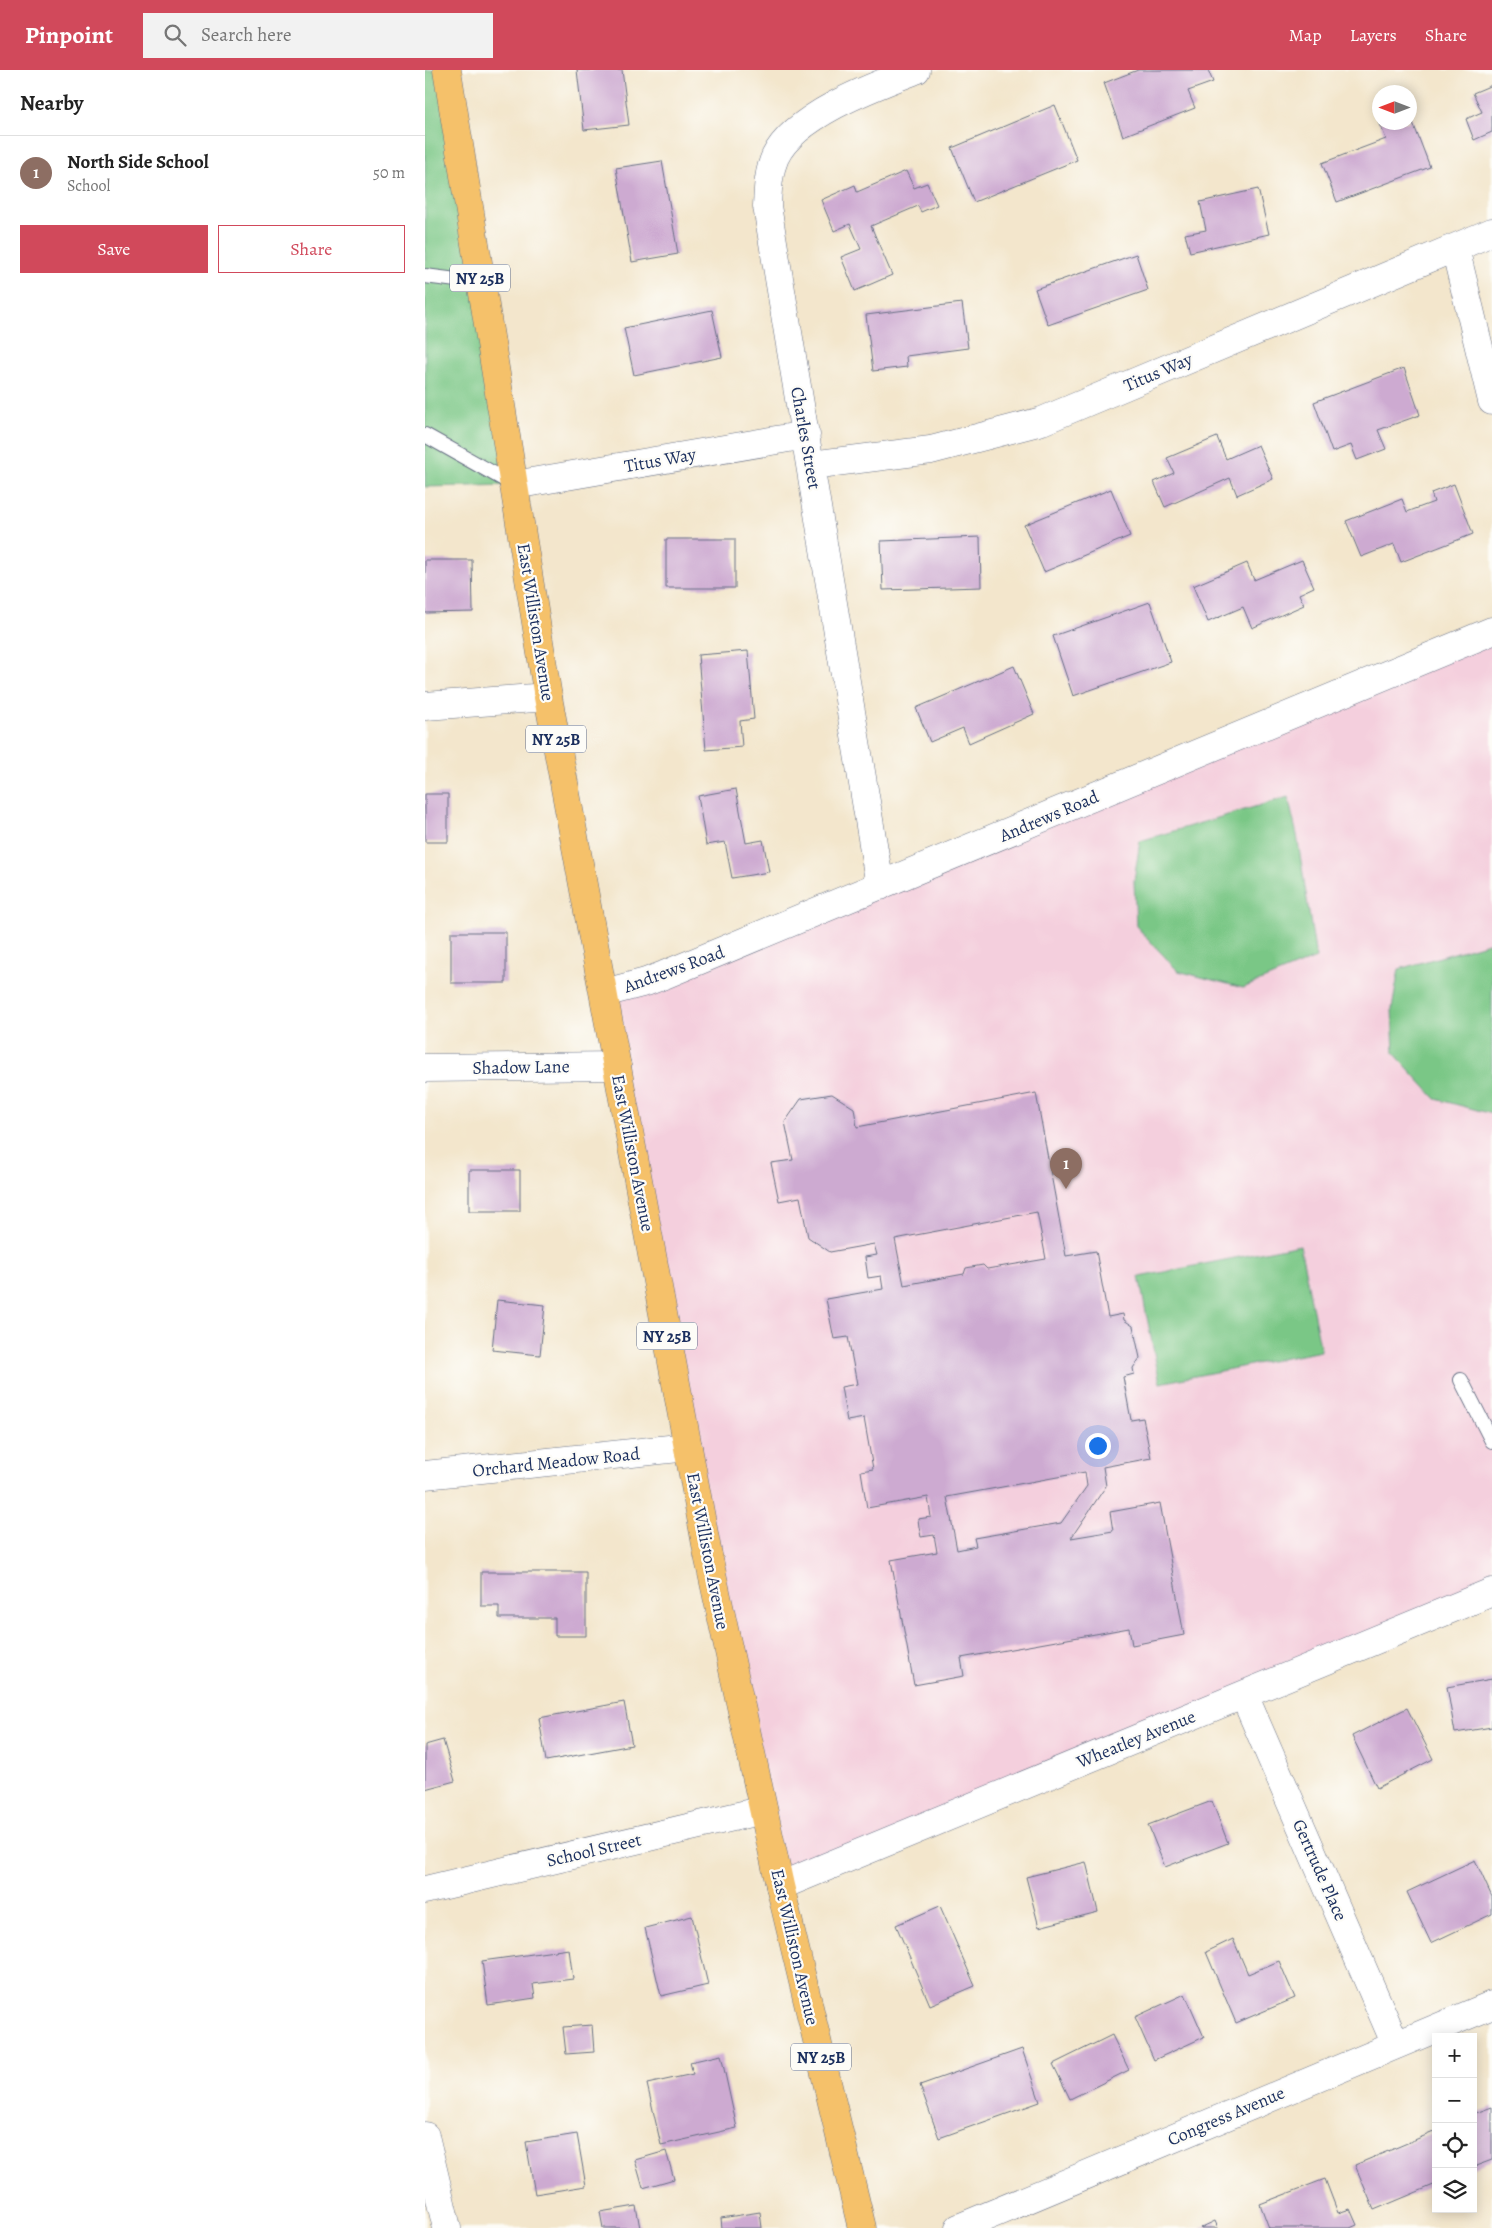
<!DOCTYPE html>
<html lang="en">
<head>
<meta charset="utf-8">
<style>
	:root { --surface:#fff; --page:#f2f2f2; --text:#222; --muted:#767676; --line:#e0e0e0; --accent:#d1495b }
	body { margin:0; font-family:Alegreya,serif; background:var(--page); color:var(--text) }
	.controls { position:absolute; right:15px; bottom:15px; display:grid; overflow:hidden; border-radius:0px; box-shadow:0 2px 12px #0003 }
	.controls button { width:45px; height:45px; display:grid; place-items:center; padding:0; border:0; border-bottom:1px solid var(--line); background:var(--surface); color:var(--text); font:25px sans-serif }
	.compass { position:absolute; left:947px; top:15px; width:45px; height:45px; border-radius:50%; background:var(--surface); box-shadow:0 2px 12px #0003; rotate:270deg }
	.you { position:absolute; left:672px; top:1375px; width:18px; height:18px; margin:-12px; border:4px solid #fff; border-radius:50%; background:#1a73e8; box-shadow:0 0 0 8px #1a73e833 }
	.badge { display:grid; place-items:center; width:32px; height:32px; border-radius:50%; background:var(--accent); color:#fff; font-size:16px; font-weight:700 }
	.pin { position:absolute; translate:-50% -41px; filter:drop-shadow(0 1px 2px #0008) }
	.pin::after { content:''; position:absolute; top:26px; width:18px; height:15px; background:inherit; clip-path:polygon(0 0,100% 0,50% 100%) }
	.list { margin:0; padding:0; list-style:none }
	h2 { display:flex; justify-content:space-between; align-items:center; height:65px; margin:0; padding:0 20px; font-size:21px }
	h2 small { font-size:16px; font-weight:400; color:var(--muted) }
	.list li { display:grid; grid-template-columns:32px 1fr auto; gap:15px; align-items:center; box-sizing:border-box; height:75px; padding:0 20px; border-top:1px solid var(--line) }
	.list b { display:block; font-size:19px; white-space:nowrap }
	.list p { margin:0; font-size:16px; white-space:nowrap; color:var(--muted) }
	.list em { font-size:16px; font-style:normal; color:var(--muted) }
	.actions { display:flex; gap:10px; padding:15px 20px }
	.actions a { flex:1; padding:11px 0; border:1px solid var(--accent); border-radius:0px; text-align:center; font-size:18px; color:var(--accent) }
	.actions .main { background:var(--accent); color:#fff }
	.icon { flex:none; width:28px; height:28px; fill:none; stroke:currentColor; stroke-width:2; stroke-linecap:round; stroke-linejoin:round }
	.map { position:relative; flex:none; width:1067px; height:2158px; overflow:hidden }
	header { display:flex; align-items:center; gap:30px; box-sizing:border-box; height:70px; padding:0 25px; background:var(--accent); color:#fff }
	header strong { font-size:24px }
	nav { display:flex; gap:28px; margin-inline-start:auto; font-size:18px }
	.search { width:350px; height:45px; background:var(--page); display:flex; align-items:center; gap:12px; box-sizing:border-box; padding:0 18px; border-radius:0px; color:var(--muted); font-size:19px }
	main { display:flex }
	aside { flex:1; background:var(--surface) }
	.map>svg:first-child { display:block }
	.built { fill:#f4cfdd }
	.green { fill:#7ac786; stroke:#4a7b72 }
	.building { fill:#cdaad1; fill-rule:evenodd }
	.lines { fill:none; stroke-linecap:round; stroke-linejoin:round }
	.service-casing { stroke:#676f84; stroke-width:16 }
	.minor-casing { stroke:#676f84; stroke-width:29 }
	.primary-casing { stroke:#676f84; stroke-width:29 }
	.service { stroke:#fff; stroke-width:14 }
	.minor { stroke:#fff; stroke-width:28 }
	.primary { stroke:#f5c16b; stroke-width:28 }
	.labels { text-anchor:middle; stroke-width:4.5; stroke-linejoin:round; paint-order:stroke }
	.shield { fill:#fdfcf7; stroke:#5f6c8c; stroke-width:1 }
	.shield-label { font-size:16px; font-weight:bold; fill:#1b2f5e }
	.street-label { font-size:18px; fill:#1b2f5e; stroke:#fdfcf7 }
</style>
</head>
<body>
<header>
<strong>Pinpoint</strong>
<div class="search"><svg class="icon" aria-label="search" viewBox="0 0 24 24"><circle cx="10" cy="10" r="6"/><path d="M15 15l6 6"/></svg>Search here</div>
<nav><a>Map</a><a>Layers</a><a>Share</a></nav>
</header>
<main>
<aside>
<h2>Nearby<small></small></h2>
<ul class="list">
<li><span class="badge" style="background:#8d6e63">1</span><div><b>North Side School</b><p>School</p></div><em>50 m</em></li>
</ul>
<div class="actions"><a class="main">Save</a><a>Share</a></div>
</aside>
<div class="map">
<svg width="1067" height="2158" viewBox="0 0 1067 2158">
	<rect width="100%" height="100%" fill="#fdfcf7"/>
	<filter id="ink" filterUnits="userSpaceOnUse"><feTurbulence type="fractalNoise" baseFrequency=".02" numOctaves="2"/><feDisplacementMap in="SourceGraphic" scale="10" xChannelSelector="R" yChannelSelector="G"/><feConvolveMatrix kernelMatrix="1 2 1 2 8 2 1 2 1" color-interpolation-filters="sRGB"/></filter>
	<filter id="wash" filterUnits="userSpaceOnUse"><feTurbulence type="fractalNoise" baseFrequency=".0096" numOctaves="4" result="noise"/><feDisplacementMap in="SourceGraphic" scale="20" xChannelSelector="R" yChannelSelector="G"/><feGaussianBlur stdDeviation="1.12" result="paint"/><feColorMatrix in="noise" values="0 0 0 0 0 0 0 0 0 0 0 0 0 0 0 0 0 1.4 0 .05"/><feComposite in="paint" operator="in"/></filter>
	<g filter="url(#wash)">
		<rect width="100%" height="100%" fill="#f3e6cc"/>
		<path class="built" d="M1067,561V1522L355,1816L179,923Z"/>
		<path class="green" d="M0,0H22L89,415L0,417Z
			M863,727L872,765L891,888L818,918L753,901L711,856L709,811L715,771Z
			M1067,872V1044L1011,1029L969,983L967,939L974,899Z
			M875,1175L896,1281L735,1313L714,1207Z"/>
		<g id="blocks">
			<path class="building" d="M152,0H197L204,55L159,60Z
				M713,0H783L788,12L763,21L770,38L698,66L679,13Z
				M1067,15V62L1049,70L1041,49L1057,42L1048,23Z
				M630,35L652,90L549,132L527,78Z
				M954,36V52H984L985,45L1005,97L912,132L897,93L961,69L949,39Z
				M237,91L253,184L207,192L191,98Z
				M481,101L489,118L502,113L512,135L496,142L493,136L446,156L467,205L430,221L416,187L436,179L425,154L409,161L396,130L430,115L432,122Z
				M833,119L844,164L765,182L760,164L781,160L775,132Z
				M711,184L723,220L623,255L610,219Z
				M537,233L543,278L481,286L482,297L448,301L441,245Z
				M287,240L297,287L209,305L199,258Z
				M979,298L995,345L953,360L961,379L932,390L926,375L907,382L889,332Z
				M792,367L801,389L833,375L848,409L812,425L805,408L740,437L729,412L749,403L742,388Z
				M1029,414L1048,464L976,492L969,474L936,487L921,451L977,429L982,442L1009,432L1006,423Z
				M686,419L705,466L619,502L599,455Z
				M555,467L556,517L458,520L456,471Z
				M241,469H310V518H241Z
				M0,490H47L48,542L0,543Z
				M877,490L889,517L874,524L879,535L827,558L818,537L783,552L768,516L822,493L829,510Z
				M725,532L746,592L648,626L628,566Z
				M323,581L329,649L315,651L317,677L281,680L273,585Z
				M589,596L609,644L544,673L538,658L505,672L491,638Z
				M311,719L321,773L338,770L344,802L307,808L300,772L281,775L273,726Z
				M0,724H23V772H0Z
				M26,862H81V913H26Z
				M611,1023L641,1186L671,1181L683,1247L698,1244L699,1250L708,1256L715,1288L708,1298L709,1304L698,1307L706,1350L718,1348L726,1388L678,1397L681,1416L646,1468L688,1461L685,1442L735,1433L759,1565L707,1575L704,1558L536,1588L539,1606L489,1615L466,1490L512,1482L509,1465L496,1467L494,1457L493,1449L506,1447L503,1427L442,1438L436,1401L448,1399L439,1348L422,1351L416,1317L432,1314L423,1267L409,1269L401,1229L458,1219L456,1206L443,1208L440,1187L452,1185L449,1174L405,1182L383,1167L375,1127L354,1131L346,1093L368,1090L360,1052L376,1029L407,1024L429,1038L432,1057ZM612,1142L621,1189L562,1199L558,1195L541,1198L539,1204L479,1215L470,1169ZM660,1402L662,1416L636,1453L549,1468L551,1476L532,1480L522,1427Z
				M44,1100H95V1141H44Z
				M72,1230L120,1235L115,1285L67,1280Z
				M56,1502H161V1566H130V1548H74V1536H56Z
				M1067,1609V1657L1030,1663L1022,1617Z
				M199,1632L207,1675L121,1691L114,1648Z
				M982,1638L1008,1689L952,1718L927,1666Z
				M18,1670L30,1711L0,1719V1675Z
				M787,1731L803,1773L740,1797L723,1755Z
				M1050,1790L1067,1827V1844L1006,1873L982,1822Z
				M661,1792L673,1842L614,1857L601,1807Z
				M515,1836L550,1916L505,1935L471,1855Z
				M267,1846L283,1915L236,1926L220,1858Z
				M808,1869L823,1904L854,1891L870,1928L811,1953L781,1882Z
				M144,1879L148,1909L108,1914L110,1928L63,1935L57,1891Z
				M760,1924L779,1967L729,1990L710,1947Z
				M167,1955L169,1982L141,1984L138,1957Z
				M687,1965L704,2000L645,2029L628,1994Z
				M597,1979L615,2032L514,2068L495,2015Z
				M296,1985L312,2058L236,2075L222,2014L268,2004L265,1992Z
				M1067,2037V2090L1048,2097V2044Z
				M1011,2061V2114L949,2140L930,2095Z
				M152,2064L161,2116L110,2124L101,2072Z
				M241,2081L249,2109L218,2118L210,2090Z
				M900,2109L913,2143L925,2139L932,2155L925,2158H844L835,2134Z
				M211,2136L215,2158H178L175,2142Z
				M335,2142L337,2158H297L296,2148Z
				M790,2151L793,2158H775Z"/>
		</g>
	</g>
	<g filter="url(#ink)">
		<use href="#blocks" fill-opacity="0" stroke="#676f84" stroke-width="1"/>
		<g class="lines">
			<g class="service-casing">
				<path id="service" d="M0,206L55,213
					M0,365L89,415
					M1036,1310L1067,1371"/>
			</g>
			<g class="minor-casing">
				<path id="minor" d="M1030,178L1067,331
					M386,395L506,380L617,351L1067,162
					M89,415L381,365
					M0,636L123,627
					M455,816L342,136C343,119 343,103 350,87C370,45 449,16 491,0
					M179,923L221,912L239,905L1067,561
					M0,998L192,996
					M0,1405L263,1377
					M819,1625L971,1975
					M355,1816L1067,1522
					M0,1820L338,1740
					M0,2066L22,2158
					M534,2158L1067,1935"/>
			</g>
			<g class="primary-casing">
				<path id="primary" d="M22,0L123,627L283,1485L355,1816L437,2158"/>
			</g>
			<use href="#service" class="service"/>
			<use href="#minor" class="minor"/>
			<use href="#primary" class="primary"/>
		</g>
	</g>
	<g class="labels">
		<g class="shield">
			<rect x="25" y="194.5" width="60" height="27" rx="4"/>
			<rect x="101" y="655.5" width="60" height="27" rx="4"/>
			<rect x="212" y="1252.5" width="60" height="27" rx="4"/>
			<rect x="366" y="1973.5" width="60" height="27" rx="4"/>
		</g>
		<g class="shield-label">
			<text x="55" y="214">NY 25B</text>
			<text x="131" y="675">NY 25B</text>
			<text x="242" y="1272">NY 25B</text>
			<text x="396" y="1993">NY 25B</text>
		</g>
		<g class="street-label">
			<text transform="translate(733 302) rotate(-23)" y="6">Titus Way</text>
			<text transform="translate(381 368) rotate(80)" y="6">Charles Street</text>
			<text transform="translate(235 390) rotate(-10)" y="6">Titus Way</text>
			<text transform="translate(111 552) rotate(81)" y="6">East Williston Avenue</text>
			<text transform="translate(624 746) rotate(-23)" y="6">Andrews Road</text>
			<text transform="translate(249 899) rotate(-20)" y="6">Andrews Road</text>
			<text transform="translate(96 997) rotate(-1)" y="6">Shadow Lane</text>
			<text transform="translate(208 1083) rotate(79)" y="6">East Williston Avenue</text>
			<text transform="translate(131 1392) rotate(-6)" y="6">Orchard Meadow Road</text>
			<text transform="translate(283 1481) rotate(79)" y="6">East Williston Avenue</text>
			<text transform="translate(711 1669) rotate(-22)" y="6">Wheatley Avenue</text>
			<text transform="translate(169 1780) rotate(-13)" y="6">School Street</text>
			<text transform="translate(895 1800) rotate(66)" y="6">Gertrude Place</text>
			<text transform="translate(370 1877) rotate(77)" y="6">East Williston Avenue</text>
			<text transform="translate(801 2046) rotate(-23)" y="6">Congress Avenue</text>
		</g>
	</g>
</svg>
<div class="controls">
<button>+</button>
<button>−</button>
<button><svg class="icon" aria-label="locate" viewBox="0 0 24 24"><circle cx="12" cy="12" r="6"/><path d="M12 2v4M12 18v4M2 12h4M18 12h4"/></svg></button>
<button><svg class="icon" aria-label="layers" viewBox="0 0 24 24"><path d="M12 4l9 5-9 5-9-5zM3 14l9 5 9-5"/></svg></button>
</div>
<svg class="compass" viewBox="-18 -18 36 36"><path d="M0-13l5 13h-10z" fill="#e53935"/><path d="M0 13l5-13h-10z" fill="#767676"/></svg>
<div class="you"></div>
<div class="pin badge" style="left:641px;top:1119px;background:#8d6e63">1</div>
</div>
</main>
</body>
</html>
